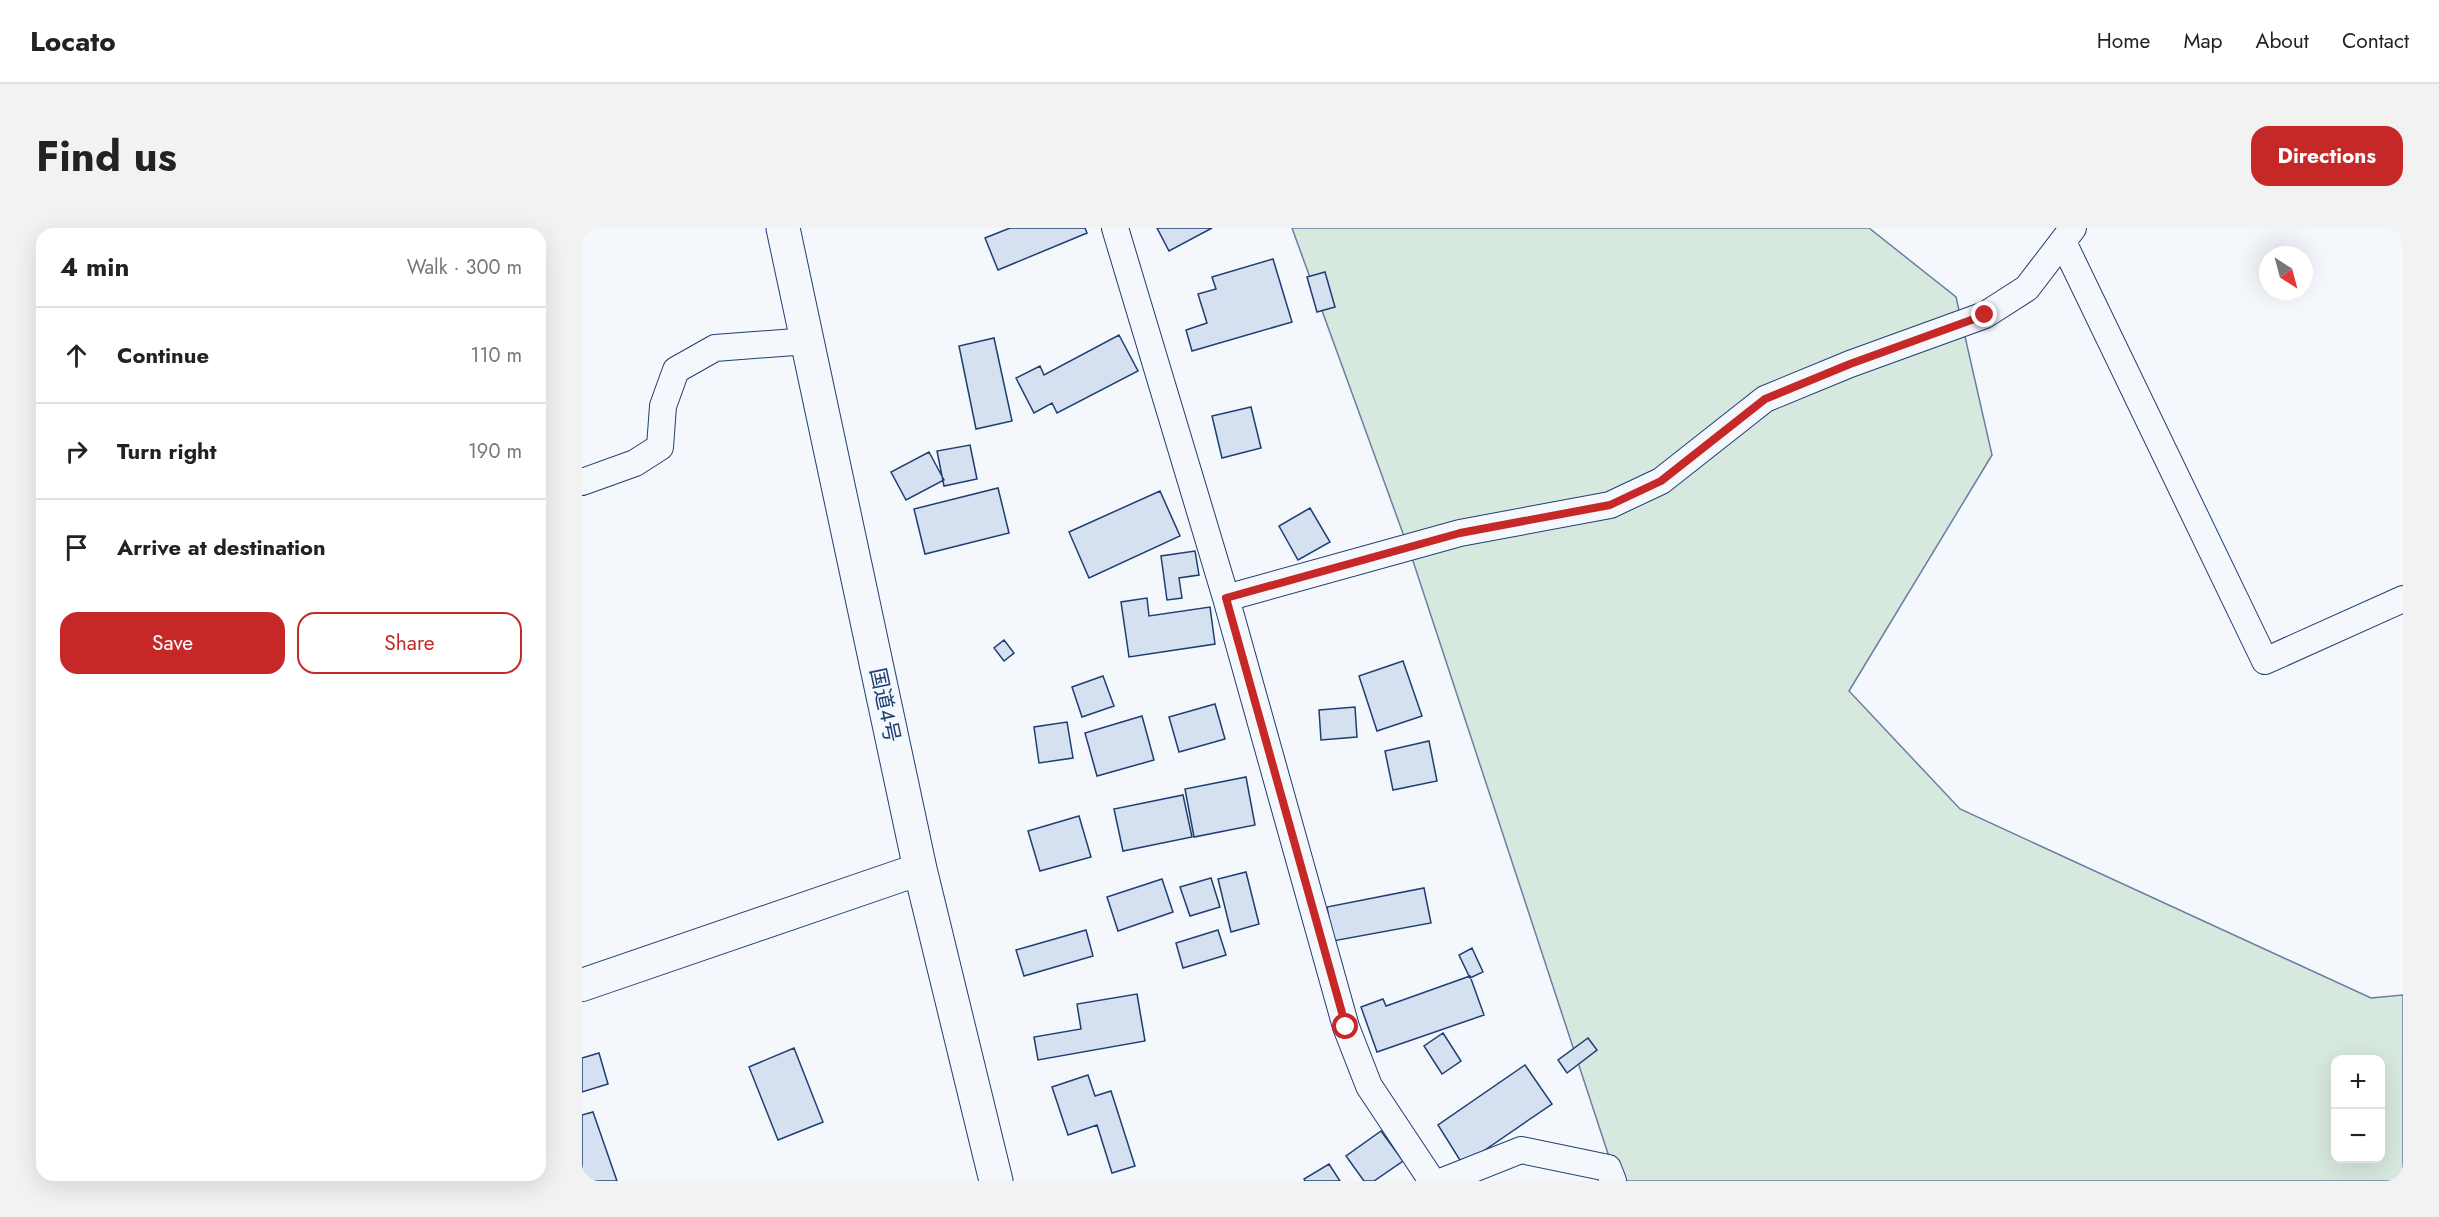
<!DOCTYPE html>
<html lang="en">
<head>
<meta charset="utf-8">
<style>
	:root { --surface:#fff; --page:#f2f2f2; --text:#222; --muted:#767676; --line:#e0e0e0; --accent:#c62828 }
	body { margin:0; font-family:Jost,"Noto Sans JP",sans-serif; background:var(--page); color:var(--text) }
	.controls { position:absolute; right:18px; bottom:18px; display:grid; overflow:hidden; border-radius:12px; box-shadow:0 6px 24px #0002 }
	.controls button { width:54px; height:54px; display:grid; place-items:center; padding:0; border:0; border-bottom:2px solid var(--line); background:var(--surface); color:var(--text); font:30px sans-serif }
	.compass { position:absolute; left:1677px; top:18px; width:54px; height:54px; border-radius:50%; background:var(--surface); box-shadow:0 6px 24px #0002; rotate:144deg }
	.stop { position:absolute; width:18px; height:18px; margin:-14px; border:4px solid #c62828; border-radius:50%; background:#fff }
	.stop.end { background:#c62828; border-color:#fff; box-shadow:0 2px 6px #0008 }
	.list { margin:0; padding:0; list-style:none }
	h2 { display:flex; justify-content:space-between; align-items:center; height:78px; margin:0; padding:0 24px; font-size:26px }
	h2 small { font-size:20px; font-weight:400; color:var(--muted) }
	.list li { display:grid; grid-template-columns:39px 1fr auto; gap:18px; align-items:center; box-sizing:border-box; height:96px; padding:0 24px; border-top:2px solid var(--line) }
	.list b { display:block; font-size:22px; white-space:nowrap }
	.list em { font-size:20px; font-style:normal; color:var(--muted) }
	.actions { display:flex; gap:12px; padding:18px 24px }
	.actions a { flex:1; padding:14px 0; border:2px solid var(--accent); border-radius:18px; text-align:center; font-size:21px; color:var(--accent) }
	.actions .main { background:var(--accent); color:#fff }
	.icon { flex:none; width:33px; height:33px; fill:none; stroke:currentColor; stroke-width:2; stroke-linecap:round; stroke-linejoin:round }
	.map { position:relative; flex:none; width:1821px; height:953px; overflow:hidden; border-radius:18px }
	header { display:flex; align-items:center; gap:36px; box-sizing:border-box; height:84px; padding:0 30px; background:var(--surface); border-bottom:2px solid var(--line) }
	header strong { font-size:28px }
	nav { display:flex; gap:33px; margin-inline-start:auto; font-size:21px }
	.intro { display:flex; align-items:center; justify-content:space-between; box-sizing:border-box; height:144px; padding:0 36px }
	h1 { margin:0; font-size:42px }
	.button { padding:15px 27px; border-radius:18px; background:var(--accent); color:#fff; font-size:21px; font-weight:700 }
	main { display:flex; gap:36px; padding:0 36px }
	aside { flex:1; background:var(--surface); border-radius:18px; box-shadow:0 6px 24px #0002 }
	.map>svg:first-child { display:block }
	.green { fill:#d7e8df; stroke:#687fa3; stroke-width:1.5; fill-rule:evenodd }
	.building { fill:#d5e0f0; stroke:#1d3f73; stroke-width:1.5 }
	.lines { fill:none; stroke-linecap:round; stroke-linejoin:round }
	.minor-casing { stroke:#1d3f73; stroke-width:28 }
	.tertiary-casing { stroke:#1d3f73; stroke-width:34 }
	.trunk-casing { stroke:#1d3f73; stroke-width:35 }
	.minor { stroke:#f4f7fb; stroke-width:26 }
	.tertiary { stroke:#f4f7fb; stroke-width:32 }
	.trunk { stroke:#f4f7fb; stroke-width:33 }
	.route { stroke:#c62828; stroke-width:8 }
	.labels { text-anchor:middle; stroke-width:4.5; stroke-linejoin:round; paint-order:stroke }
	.street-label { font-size:21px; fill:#1d3f73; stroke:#f4f7fb }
</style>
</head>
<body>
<header>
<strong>Locato</strong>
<nav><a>Home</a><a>Map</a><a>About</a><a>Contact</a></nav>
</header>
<div class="intro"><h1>Find us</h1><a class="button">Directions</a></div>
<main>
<aside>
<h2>4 min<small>Walk · 300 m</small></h2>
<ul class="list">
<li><svg class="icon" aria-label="ahead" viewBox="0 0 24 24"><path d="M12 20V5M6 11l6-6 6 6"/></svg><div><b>Continue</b></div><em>110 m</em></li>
<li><svg class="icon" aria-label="right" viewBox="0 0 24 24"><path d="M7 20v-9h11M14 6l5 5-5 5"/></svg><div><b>Turn right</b></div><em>190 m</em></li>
<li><svg class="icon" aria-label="arrive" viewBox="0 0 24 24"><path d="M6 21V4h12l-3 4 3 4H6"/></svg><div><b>Arrive at destination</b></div></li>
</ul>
<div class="actions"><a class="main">Save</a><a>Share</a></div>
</aside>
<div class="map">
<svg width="1821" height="953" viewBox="0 0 1821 953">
	<rect width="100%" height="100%" fill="#f4f7fb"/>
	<path class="green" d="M710,0H1287L1374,69L1410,227L1267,463L1378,581L1789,770L1821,767V953H1035L831,333ZM1754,832H1798V930H1754Z"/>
	<path class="building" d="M428,0H503L505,5L416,42L403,10Z
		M575,0H630L587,23Z
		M691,31L710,94L610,123L604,102L625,95L616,66L634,61L630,49Z
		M743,44L753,79L735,84L725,49Z
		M537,107L556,143L475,185L470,175L452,185L434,150L458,138L462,147Z
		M412,110L430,193L394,201L377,118Z
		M669,179L679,220L640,230L630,188Z
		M388,217L395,251L362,258L355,223Z
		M347,224L362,252L324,272L309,244Z
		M416,260L427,305L343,326L332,281Z
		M578,263L598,308L507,350L487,304Z
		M728,280L748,314L716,332L697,298Z
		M613,323L617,347L597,350L600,370L585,372L579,328Z
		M565,370L567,388L628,379L633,416L547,429L539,374Z
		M422,412L432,425L422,433L412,420Z
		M821,433L840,488L795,503L777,448Z
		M521,448L532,478L500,489L490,459Z
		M633,476L643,511L597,524L587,489Z
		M773,479L775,509L739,512L737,482Z
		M560,488L572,532L515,548L503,505Z
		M485,494L491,530L457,535L452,499Z
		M847,513L855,553L811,562L803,523Z
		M664,549L673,597L612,609L603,561Z
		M601,567L610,609L541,623L532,581Z
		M497,588L509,629L458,643L446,603Z
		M664,644L677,696L649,704L636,651Z
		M629,650L638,679L608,688L598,659Z
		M580,651L591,684L536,703L525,669Z
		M842,660L849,695L751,713L745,679Z
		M504,702L511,728L442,748L434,722Z
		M636,702L644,727L601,740L594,715Z
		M890,720L901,744L888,750L877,727Z
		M888,748L902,787L795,824L779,779L801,771L804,778Z
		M555,766L563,813L456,832L452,809L499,801L495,776Z
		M861,805L879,833L860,846L842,818Z
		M1006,810L1015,822L985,845L976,832Z
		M212,820L241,894L196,912L167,839Z
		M17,825L26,856L0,864V830Z
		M943,837L970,876L881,937L856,897Z
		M506,847L513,868L529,863L553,938L530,945L515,897L486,907L470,859Z
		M11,884L35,953H0V887Z
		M799,903L821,933L792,953H782L764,928Z
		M747,936L758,953H723L722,951Z"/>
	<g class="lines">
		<g class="minor-casing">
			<path id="minor" d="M533,0L644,370L764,799L787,858L850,953
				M1481,14L1683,433L1821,371
				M0,254L53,235L78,219L81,178L94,142L133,120L226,113
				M644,370L878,305L1028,277L1079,253L1183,171L1268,136L1403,87L1445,60L1491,0
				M861,953L939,922L1026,940L1031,953"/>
		</g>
		<g class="tertiary-casing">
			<path id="tertiary" d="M0,757L338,641"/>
		</g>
		<g class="trunk-casing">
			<path id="trunk" d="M201,0L338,641L414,953"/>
		</g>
		<use href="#minor" class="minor"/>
		<use href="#tertiary" class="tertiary"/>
		<use href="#trunk" class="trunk"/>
	</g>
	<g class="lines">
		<path class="route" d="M764,799L644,370L878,305L1028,277L1079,253L1183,171L1268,136L1403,87"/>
	</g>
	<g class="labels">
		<g class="street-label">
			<text transform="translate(303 477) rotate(78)" y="7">国道4号</text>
		</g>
	</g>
</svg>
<div class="controls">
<button>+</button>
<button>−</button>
</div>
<svg class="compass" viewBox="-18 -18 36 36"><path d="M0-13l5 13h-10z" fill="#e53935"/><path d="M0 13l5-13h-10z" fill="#767676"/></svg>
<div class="stop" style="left:764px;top:799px"></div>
<div class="stop end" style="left:1403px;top:87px"></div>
</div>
</main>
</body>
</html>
